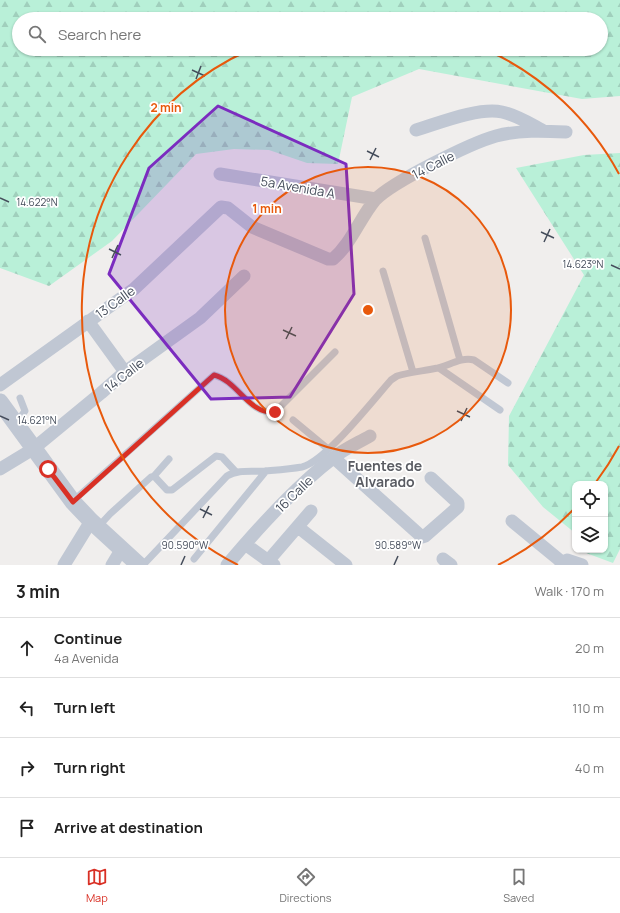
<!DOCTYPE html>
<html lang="en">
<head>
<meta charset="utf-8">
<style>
	:root { --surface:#fff; --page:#f2f2f2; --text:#222; --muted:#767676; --line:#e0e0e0; --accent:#d93025 }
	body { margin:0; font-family:Manrope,sans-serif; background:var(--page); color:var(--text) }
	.controls { position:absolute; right:12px; bottom:12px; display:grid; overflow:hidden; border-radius:8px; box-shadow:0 1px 3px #0004 }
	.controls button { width:36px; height:36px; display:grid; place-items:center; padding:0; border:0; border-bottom:1px solid var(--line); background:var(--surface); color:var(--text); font:20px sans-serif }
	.stop { position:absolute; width:12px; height:12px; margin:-9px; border:3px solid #d93025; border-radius:50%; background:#fff }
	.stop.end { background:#d93025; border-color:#fff; box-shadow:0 1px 4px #0008 }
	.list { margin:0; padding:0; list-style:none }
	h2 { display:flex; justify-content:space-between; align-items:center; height:52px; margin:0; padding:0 16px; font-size:17px }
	h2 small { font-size:13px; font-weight:400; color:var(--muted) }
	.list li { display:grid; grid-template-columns:26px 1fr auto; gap:12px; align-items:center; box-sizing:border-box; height:60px; padding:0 16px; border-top:1px solid var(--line) }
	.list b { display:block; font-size:15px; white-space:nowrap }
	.list p { margin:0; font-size:13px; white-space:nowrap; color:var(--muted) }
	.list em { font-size:13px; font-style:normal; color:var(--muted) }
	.icon { flex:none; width:22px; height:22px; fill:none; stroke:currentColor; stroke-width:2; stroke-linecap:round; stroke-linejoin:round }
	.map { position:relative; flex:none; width:620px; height:565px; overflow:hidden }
	.search { position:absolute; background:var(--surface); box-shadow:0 1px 3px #0004; left:12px; right:12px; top:12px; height:44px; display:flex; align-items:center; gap:10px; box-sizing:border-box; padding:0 14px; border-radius:22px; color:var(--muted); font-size:15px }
	.sheet { height:292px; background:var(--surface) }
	nav { display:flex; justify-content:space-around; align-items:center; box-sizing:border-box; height:56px; border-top:1px solid var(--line); background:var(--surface); font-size:11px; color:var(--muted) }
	nav a { display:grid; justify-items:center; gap:2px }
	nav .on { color:var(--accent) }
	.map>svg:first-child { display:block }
	.forest { fill:url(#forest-firs); fill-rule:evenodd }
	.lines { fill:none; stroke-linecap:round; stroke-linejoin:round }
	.service { stroke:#c0c7d3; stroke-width:7 }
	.minor { stroke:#c0c7d3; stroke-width:13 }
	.tertiary { stroke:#c0c7d3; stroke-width:17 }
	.route { stroke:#d93025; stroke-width:5 }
	.marked { fill:#7b2cbf; fill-opacity:0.2; stroke:#7b2cbf; stroke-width:3; stroke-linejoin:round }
	.ticks { fill:none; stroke:#454d5b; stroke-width:1.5 }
	.ring { fill:none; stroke:#e8590c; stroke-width:2 }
	.labels { text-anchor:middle; stroke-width:3.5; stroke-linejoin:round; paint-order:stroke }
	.street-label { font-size:13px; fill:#454d5b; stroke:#fff }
	.neighbourhood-label { font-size:14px; font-weight:bold; fill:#5a5c63; stroke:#fff }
	.ticks-label { font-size:10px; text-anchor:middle; fill:#454d5b; stroke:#fff; stroke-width:3.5; stroke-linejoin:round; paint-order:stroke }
	.centre { fill:#e8590c; stroke:#fff; stroke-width:2 }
	.ring-label { font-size:12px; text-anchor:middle; font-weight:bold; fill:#e8590c; stroke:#fff; stroke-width:3.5; stroke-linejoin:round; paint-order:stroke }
</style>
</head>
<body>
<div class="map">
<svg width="620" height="565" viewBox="0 0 620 565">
	<defs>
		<pattern id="forest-firs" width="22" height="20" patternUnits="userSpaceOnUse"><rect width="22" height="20" fill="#b9f0d8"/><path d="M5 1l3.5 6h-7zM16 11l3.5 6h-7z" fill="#a0cfbc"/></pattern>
	</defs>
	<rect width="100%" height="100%" fill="#f0eeed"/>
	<path class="forest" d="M0,0H620V96L582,99L419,69L352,97L338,164L307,163L269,150L234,149L196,154L112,241L49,286L0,268ZM19,19H601V49H19Z
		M620,153V549L613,563L578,550H605V484H575V533L543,507L508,465L509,416L584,275L516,168L584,155Z"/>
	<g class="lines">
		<path class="service" d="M425,238L460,360
			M383,271L413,372
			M439,368L500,410
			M293,420L328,449
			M14,422L19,419L25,411L20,398
			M154,476L169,459
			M73,501L214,375C238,381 249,415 275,412L335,352
			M98,527L110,514L151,477L154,476L167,490H172L216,456L222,457L236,472
			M194,559L266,471
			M143,565L227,476C238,469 252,472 266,471C277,470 290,469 302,467C325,462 374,399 391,380L397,376C410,372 424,371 438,368C450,365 461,357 474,360L508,383"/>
		<path class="minor" d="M416,130C439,123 479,107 502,112C516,115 529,123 542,130
			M220,174L376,199
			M88,321L125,372
			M0,385L134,289L221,207L228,208L252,227L328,259H333C351,244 360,218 375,200C392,182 471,143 496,136C519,130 543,131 566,132
			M334,458L422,537L425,536L458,507V503L431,478
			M0,469L33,449L101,393L125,372L200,318L244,276
			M512,521L563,563
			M298,527L346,565
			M245,544L274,565
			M443,559L451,565
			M268,561L311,511
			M64,565L91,521
			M112,565L121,550
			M227,565C259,527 294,488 333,458C344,449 358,443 370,436
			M561,565L567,560L582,565"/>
		<path class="tertiary" d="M0,402L73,502L91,521L139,565"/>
	</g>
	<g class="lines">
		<path class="route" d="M48,469L73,502L214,375C238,381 249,415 275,412"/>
	</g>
	<path class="marked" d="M218,106L346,164L354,294L290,397L211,399L109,274L149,168Z"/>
	<path class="ticks" d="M192,70L205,76M196,79L201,66M367,151L379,157M370,160L376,148M0,198L9,202M541,232L554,238M544,242L550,229M109,249L121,255M112,258L118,245M611,265L620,269M283,330L296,336M286,339L292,327M457,411L470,417M0,416L9,420M461,421L467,408M200,509L212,515M203,518L209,506M181,565L185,556M394,565L398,556"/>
	<circle cx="368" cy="310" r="143" fill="#e8590c" fill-opacity=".12"/>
	<g class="ring">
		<circle cx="368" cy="310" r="143"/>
		<path d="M619 446A286 286 0 0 1 596 482M574 509A286 286 0 0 1 498 565M238 565A286 286 0 0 1 249 50M487 50A286 286 0 0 1 619 174"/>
	</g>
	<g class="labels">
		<g class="street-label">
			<text transform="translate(433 165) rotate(-27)" y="5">14 Calle</text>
			<text transform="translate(298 187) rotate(10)" y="5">5a Avenida A</text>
			<text transform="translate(115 302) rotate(-36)" y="5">13 Calle</text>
			<text transform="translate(124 375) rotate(-38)" y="5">14 Calle</text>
			<text transform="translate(294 494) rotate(-44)" y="5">16 Calle</text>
		</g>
		<g class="neighbourhood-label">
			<text x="385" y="471">Fuentes de<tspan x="385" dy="16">Alvarado</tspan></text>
		</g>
	</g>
	<g class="ticks-label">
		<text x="37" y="206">14.622°N</text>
		<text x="583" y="268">14.623°N</text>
		<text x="37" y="424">14.621°N</text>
		<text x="185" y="549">90.590°W</text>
		<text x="398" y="549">90.589°W</text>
	</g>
	<circle cx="368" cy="310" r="6" class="centre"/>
	<g class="ring-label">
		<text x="166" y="112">2 min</text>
		<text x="267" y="213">1 min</text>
	</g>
</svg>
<div class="controls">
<button><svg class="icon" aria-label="locate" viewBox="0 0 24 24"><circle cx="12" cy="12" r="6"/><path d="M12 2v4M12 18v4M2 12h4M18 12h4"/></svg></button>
<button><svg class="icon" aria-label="layers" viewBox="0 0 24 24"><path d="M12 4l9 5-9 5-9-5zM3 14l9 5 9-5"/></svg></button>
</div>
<div class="stop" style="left:48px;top:469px"></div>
<div class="stop end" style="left:275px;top:412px"></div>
<div class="search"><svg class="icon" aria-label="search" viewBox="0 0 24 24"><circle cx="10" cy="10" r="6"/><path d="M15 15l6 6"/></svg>Search here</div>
</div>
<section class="sheet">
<h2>3 min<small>Walk · 170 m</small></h2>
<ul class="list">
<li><svg class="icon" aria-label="ahead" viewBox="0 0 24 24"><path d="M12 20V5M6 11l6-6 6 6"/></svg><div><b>Continue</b><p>4a Avenida</p></div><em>20 m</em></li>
<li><svg class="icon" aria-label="left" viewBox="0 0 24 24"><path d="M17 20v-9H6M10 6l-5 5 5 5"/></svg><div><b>Turn left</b></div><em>110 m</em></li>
<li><svg class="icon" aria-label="right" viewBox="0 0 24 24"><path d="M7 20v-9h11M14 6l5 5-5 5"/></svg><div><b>Turn right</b></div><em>40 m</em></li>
<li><svg class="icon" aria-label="arrive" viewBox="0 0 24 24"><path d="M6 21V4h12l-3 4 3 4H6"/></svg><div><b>Arrive at destination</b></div></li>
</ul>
</section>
<nav>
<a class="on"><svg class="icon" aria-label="map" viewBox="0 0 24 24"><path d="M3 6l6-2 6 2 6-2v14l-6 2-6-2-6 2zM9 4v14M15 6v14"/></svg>Map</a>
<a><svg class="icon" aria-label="directions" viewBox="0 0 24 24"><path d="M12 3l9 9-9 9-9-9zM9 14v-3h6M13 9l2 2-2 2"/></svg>Directions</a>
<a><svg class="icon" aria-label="saved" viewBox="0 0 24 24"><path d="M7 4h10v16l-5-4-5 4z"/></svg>Saved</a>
</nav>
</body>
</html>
